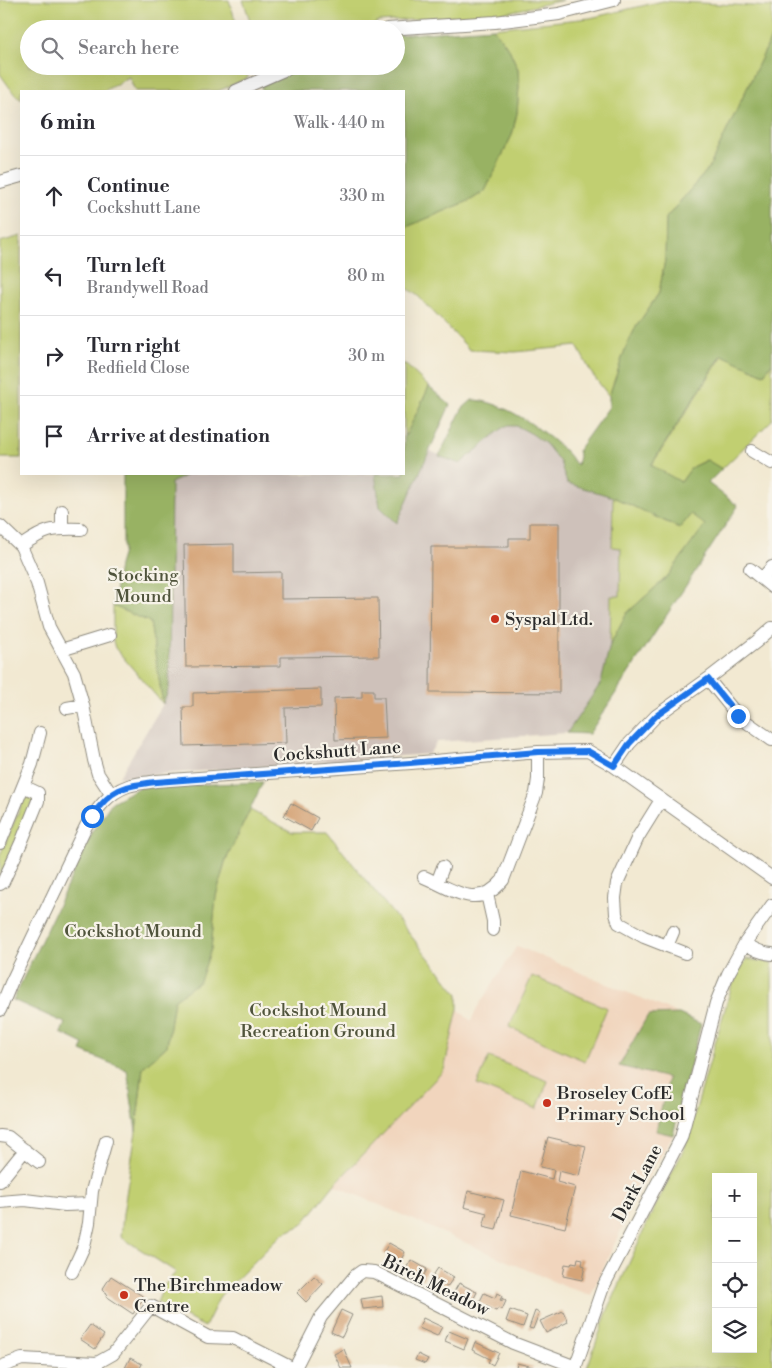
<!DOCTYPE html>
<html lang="en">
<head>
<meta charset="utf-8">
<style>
	:root { --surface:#fff; --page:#f7f7f7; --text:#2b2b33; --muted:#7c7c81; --line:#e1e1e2 }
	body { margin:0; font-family:"Libre Bodoni",serif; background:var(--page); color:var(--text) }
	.controls { position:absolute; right:15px; bottom:15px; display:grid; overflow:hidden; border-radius:0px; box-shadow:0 5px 20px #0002 }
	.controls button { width:45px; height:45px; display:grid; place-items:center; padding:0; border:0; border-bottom:1px solid var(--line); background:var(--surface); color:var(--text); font:25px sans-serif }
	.stop { position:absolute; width:15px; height:15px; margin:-11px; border:4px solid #1a73e8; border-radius:50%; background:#fff }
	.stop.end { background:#1a73e8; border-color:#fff; box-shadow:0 1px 5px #0008 }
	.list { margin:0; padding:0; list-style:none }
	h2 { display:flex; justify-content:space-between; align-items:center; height:65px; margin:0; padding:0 20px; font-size:21px }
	h2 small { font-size:16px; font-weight:400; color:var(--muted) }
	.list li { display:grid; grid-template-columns:32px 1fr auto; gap:15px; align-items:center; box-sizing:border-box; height:80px; padding:0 20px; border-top:1px solid var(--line) }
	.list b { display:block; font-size:19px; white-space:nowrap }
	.list p { margin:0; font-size:16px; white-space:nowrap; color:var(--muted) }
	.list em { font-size:16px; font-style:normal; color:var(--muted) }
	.icon { flex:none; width:28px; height:28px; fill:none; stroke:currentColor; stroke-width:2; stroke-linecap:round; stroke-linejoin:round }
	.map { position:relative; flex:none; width:772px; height:1368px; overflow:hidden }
	.search { position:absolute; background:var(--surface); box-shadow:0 5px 20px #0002; left:20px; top:20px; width:385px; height:55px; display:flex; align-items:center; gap:12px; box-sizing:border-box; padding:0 18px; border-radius:28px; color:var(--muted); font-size:19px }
	.panel { position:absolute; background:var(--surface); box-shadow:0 5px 20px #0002; left:20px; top:90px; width:385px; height:385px; border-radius:0px }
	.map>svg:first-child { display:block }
	.built { fill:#f1d5bd }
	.industrial { fill:#cec1ba }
	.green { fill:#c1cf71; stroke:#767d4e; fill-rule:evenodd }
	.forest { fill:#98b263; stroke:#626e47 }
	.building { fill:#d5a478 }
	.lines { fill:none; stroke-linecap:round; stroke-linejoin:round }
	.street-casing { stroke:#8e8a7e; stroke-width:14 }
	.street { stroke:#fff; stroke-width:12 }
	.route { stroke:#1a73e8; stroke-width:6 }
	.poi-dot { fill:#c8321e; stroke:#f7f3e8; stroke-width:2 }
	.labels { text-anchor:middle; stroke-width:4.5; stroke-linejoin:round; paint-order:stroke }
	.park-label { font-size:18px; fill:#50543c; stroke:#f7f3e8 }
	.poi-label { font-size:18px; fill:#2b2b2b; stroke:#f7f3e8; text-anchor:start }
	.street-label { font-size:18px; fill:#2b2b2b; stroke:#f7f3e8 }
</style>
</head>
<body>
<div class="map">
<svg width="772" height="1368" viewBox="0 0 772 1368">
	<rect width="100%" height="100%" fill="#f7f3e8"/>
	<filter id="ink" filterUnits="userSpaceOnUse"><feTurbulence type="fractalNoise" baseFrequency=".02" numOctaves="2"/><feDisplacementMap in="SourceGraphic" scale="10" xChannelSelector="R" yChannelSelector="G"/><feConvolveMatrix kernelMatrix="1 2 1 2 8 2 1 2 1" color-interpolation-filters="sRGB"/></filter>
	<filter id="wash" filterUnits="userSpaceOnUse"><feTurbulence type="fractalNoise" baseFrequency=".0096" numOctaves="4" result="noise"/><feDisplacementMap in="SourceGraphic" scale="20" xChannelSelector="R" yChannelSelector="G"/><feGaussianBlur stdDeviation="1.12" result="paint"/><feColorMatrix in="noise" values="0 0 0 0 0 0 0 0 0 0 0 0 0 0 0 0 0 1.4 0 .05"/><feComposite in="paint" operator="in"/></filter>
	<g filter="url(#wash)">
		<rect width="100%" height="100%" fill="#f2e9d2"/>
		<path class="built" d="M517,946L679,1014L701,1024L673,1135L636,1197L591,1295L566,1287L334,1185L444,1070L458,1009L471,1021L477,1008Z"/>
		<path class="industrial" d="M505,426H517L532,434L546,444L560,462L567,483L613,497L612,547H621L620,596L611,597L610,645L601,683L567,733L437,742L429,754L119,777L163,704L169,688L171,483L188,474H375L380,507L396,522L430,451L460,464Z"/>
		<path class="green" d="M0,0H229L238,29H29V66H247L248,78L218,91H135L129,77L104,91H21V100L10,88L0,74Z
			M243,0H563L504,13L379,22L364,29H253Z
			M663,1L772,7V36L709,168L666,218L665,260L659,293L636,327L626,347L609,396L592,374L577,346L515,352L470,350L418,296L404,286V228L471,200L485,191L512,135L517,113L519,87L518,69L509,49L493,28L590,18Z
			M21,236V458H0V242Z
			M723,355L764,374L772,363V420L722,469L706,460L692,467L681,482L651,466Z
			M404,363L429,387L406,436L404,434Z
			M613,497L679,528L691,514L706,525L667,577L626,614L610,645L611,596H620L621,548L612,547Z
			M113,606L150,622L163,704L115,648L113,641Z
			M28,797L32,799L33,802L0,877V855L24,799Z
			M250,810L292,832H327L458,994V1009L444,1070L334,1185L302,1225L282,1234L220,1296L205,1327L157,1302L164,1286L176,1272L121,1237L123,1214L136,1131L143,1067L167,1046L174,1000L200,980L211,949L216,896L225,862Z
			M746,959L772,963V1368H587L607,1312L649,1219L685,1147L731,988ZM716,1177H753V1349H716Z
			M532,976L607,1008L585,1061L509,1027Z
			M489,1057L548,1081L537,1109L477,1085Z"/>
		<path class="forest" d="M493,28L509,49L518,69L519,87L517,113L512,135L485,191L471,200L404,228V91H262L261,85L308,66H396V35Z
			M772,36V363L764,374L722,355L651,465L681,482L692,467L707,460L722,469L708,483L738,506L589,734L567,733L601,683L610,645L626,614L667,577L705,525L691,514L680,528L613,497L567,483L560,462L546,444L532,434L517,426H505L460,464L439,456L462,409L472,400C502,400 543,430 564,450C569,455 573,461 577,465L579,456L578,450L609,407V396L626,347L636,327L659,293L665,260L666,218L709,168Z
			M429,387L450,405L397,523L380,507L375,474H404V434L406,435Z
			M123,474H188L171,483L169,688L163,704L150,622L113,606L119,565L123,552Z
			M263,782L225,862L216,896L211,949L200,981L174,1000L167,1046L143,1067L136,1131L127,1070L81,1051L84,1044L61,1033L65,1023L13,1000L94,829L112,802L140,787Z
			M679,1014L701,1024L673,1135L656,1131L668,1078L619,1066L648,1015Z"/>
		<g id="blocks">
			<path class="building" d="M530,523H559V693L430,692L431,547H509V538H530Z
				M234,544V573L281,572V599L378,598L379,656L281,657V666L186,667L184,545Z
				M321,689V707L285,708L286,743L184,746L183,707H193V693Z
				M362,690H374V697H384L386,738L335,740L334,698L362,697Z
				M291,803L318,818L311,831L284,816Z
				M548,1137L586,1146L579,1176L559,1171L557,1182L575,1187L565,1228L511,1215L521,1171L552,1179L554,1170L540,1167Z
				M468,1191L504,1200L496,1230L483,1227L487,1213L464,1207Z
				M389,1243L405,1252L400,1262L383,1253Z
				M578,1258L583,1259L582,1265L585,1266L582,1280L563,1276L565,1264L571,1265L572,1262L577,1263Z
				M411,1260L427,1269L422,1279L405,1270Z
				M438,1268L454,1277L447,1287L432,1277Z
				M111,1276L144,1297L133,1314L106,1296L107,1293L102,1290Z
				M314,1276L323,1284L306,1302L297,1293Z
				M459,1283L477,1292L472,1302L454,1292Z
				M484,1293L495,1298L497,1293L502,1296L500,1300L502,1301V1298L506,1301L502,1310L498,1308L496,1311L479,1303Z
				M382,1296L383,1307L363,1309L361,1299Z
				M341,1310L352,1315L342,1337L331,1332Z
				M510,1310L527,1316L523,1327L506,1321Z
				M535,1311L539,1313L533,1329L529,1328Z
				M563,1311L568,1322L546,1333L540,1321Z
				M423,1318L442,1327L437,1336L419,1328Z
				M90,1325L104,1335L95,1349L80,1339Z
				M449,1331L468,1339L464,1349L445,1341Z
				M475,1342L499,1353L493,1365L488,1362L490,1359L472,1350Z
				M344,1349L348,1359L352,1368H341L334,1354Z
				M418,1354L428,1359L425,1364L415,1360Z
				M130,1358L142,1364L140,1368H125Z
				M517,1363L533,1367V1368H516Z"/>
		</g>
	</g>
	<g filter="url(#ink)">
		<use href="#blocks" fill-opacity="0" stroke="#8e8a7e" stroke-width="1"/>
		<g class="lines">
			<g class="street-casing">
				<path id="street" d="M387,29L495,22L559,14L614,0
					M236,91L293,66
					M0,182L21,176
					M752,451L772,463
					M62,511V528
					M0,526L21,546L37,583L49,627L74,673L83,705L94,760L98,774L111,794
					M21,546C46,529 51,528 81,529
					M750,569L772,587
					M762,579L772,567
					M61,650L110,635
					M708,679L738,716L772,740
					M67,708L83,705
					M614,766L629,744L656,716L708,679L756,642L772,628
					M661,800L638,837L617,883L615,898L616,914L619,923L644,937L685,953
					M0,843L32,764L40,733
					M424,877C454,890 478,911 503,880L536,793L538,779V752
					M437,883L443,867
					M0,884L3,882L21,843L38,801V793L23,786
					M487,894L493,921V930
					M745,943C754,950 761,953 772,954
					M667,946L673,932
					M0,1010L11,983L86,826C97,809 108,793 128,786C137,783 147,783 156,781L411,763L538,752L588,751L614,766L772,878
					M0,1136L8,1137L39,1162
					M0,1181L25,1150
					M0,1202L25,1200L65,1205L90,1204
					M72,1272L84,1246L89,1223L92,1191L106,1141
					M0,1367L22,1359L97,1363L113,1354L151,1306L208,1337L233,1338L292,1368
					M295,1368L321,1317L355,1276L362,1271L374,1272L513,1343L576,1367
					M575,1368L603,1287L681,1138L716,1003L728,974L745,943L772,905"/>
			</g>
			<use href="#street" class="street"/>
		</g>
	</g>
	<g class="lines" filter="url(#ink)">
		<path class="route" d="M92,816C112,788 123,786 156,782L410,763L538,752L588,751L614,766L629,744L656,716L708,679L738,716"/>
	</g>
	<g class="poi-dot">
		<circle cx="495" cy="619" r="5"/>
		<circle cx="547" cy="1103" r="5"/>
		<circle cx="124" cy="1295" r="5"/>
	</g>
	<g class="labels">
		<g class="park-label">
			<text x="143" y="581">Stocking<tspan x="143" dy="21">Mound</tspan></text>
			<text x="133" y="937">Cockshot Mound</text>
			<text x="318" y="1016">Cockshot Mound<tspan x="318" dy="21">Recreation Ground</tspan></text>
		</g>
		<g class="poi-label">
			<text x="505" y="625">Syspal Ltd.</text>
			<text x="557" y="1099">Broseley CofE<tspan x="557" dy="21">Primary School</tspan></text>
			<text x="134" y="1291">The Birchmeadow<tspan x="134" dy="21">Centre</tspan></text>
		</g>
		<g class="street-label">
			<text transform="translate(337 751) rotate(-4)" y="6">Cockshutt Lane</text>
			<text transform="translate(637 1183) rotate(-62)" y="6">Dark Lane</text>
			<text transform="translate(436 1285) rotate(26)" y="6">Birch Meadow</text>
		</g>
	</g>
</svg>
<div class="controls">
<button>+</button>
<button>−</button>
<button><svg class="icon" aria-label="locate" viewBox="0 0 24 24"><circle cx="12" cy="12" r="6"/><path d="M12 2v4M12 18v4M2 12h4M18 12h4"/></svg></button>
<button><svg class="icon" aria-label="layers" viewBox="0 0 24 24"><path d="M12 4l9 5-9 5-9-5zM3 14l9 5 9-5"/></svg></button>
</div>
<div class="stop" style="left:92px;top:816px"></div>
<div class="stop end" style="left:738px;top:716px"></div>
<div class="search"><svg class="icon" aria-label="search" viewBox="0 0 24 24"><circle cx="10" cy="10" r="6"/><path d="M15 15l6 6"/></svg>Search here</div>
<section class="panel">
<h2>6 min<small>Walk · 440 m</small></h2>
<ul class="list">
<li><svg class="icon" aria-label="ahead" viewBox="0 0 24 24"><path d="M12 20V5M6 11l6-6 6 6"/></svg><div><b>Continue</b><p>Cockshutt Lane</p></div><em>330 m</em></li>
<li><svg class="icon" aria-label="left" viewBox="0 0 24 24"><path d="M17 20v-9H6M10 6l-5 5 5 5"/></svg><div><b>Turn left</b><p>Brandywell Road</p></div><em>80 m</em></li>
<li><svg class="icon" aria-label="right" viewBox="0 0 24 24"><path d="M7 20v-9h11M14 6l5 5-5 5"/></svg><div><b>Turn right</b><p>Redfield Close</p></div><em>30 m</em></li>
<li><svg class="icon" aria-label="arrive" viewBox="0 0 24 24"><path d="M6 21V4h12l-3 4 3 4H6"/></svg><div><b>Arrive at destination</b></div></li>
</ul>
</section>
</div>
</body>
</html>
